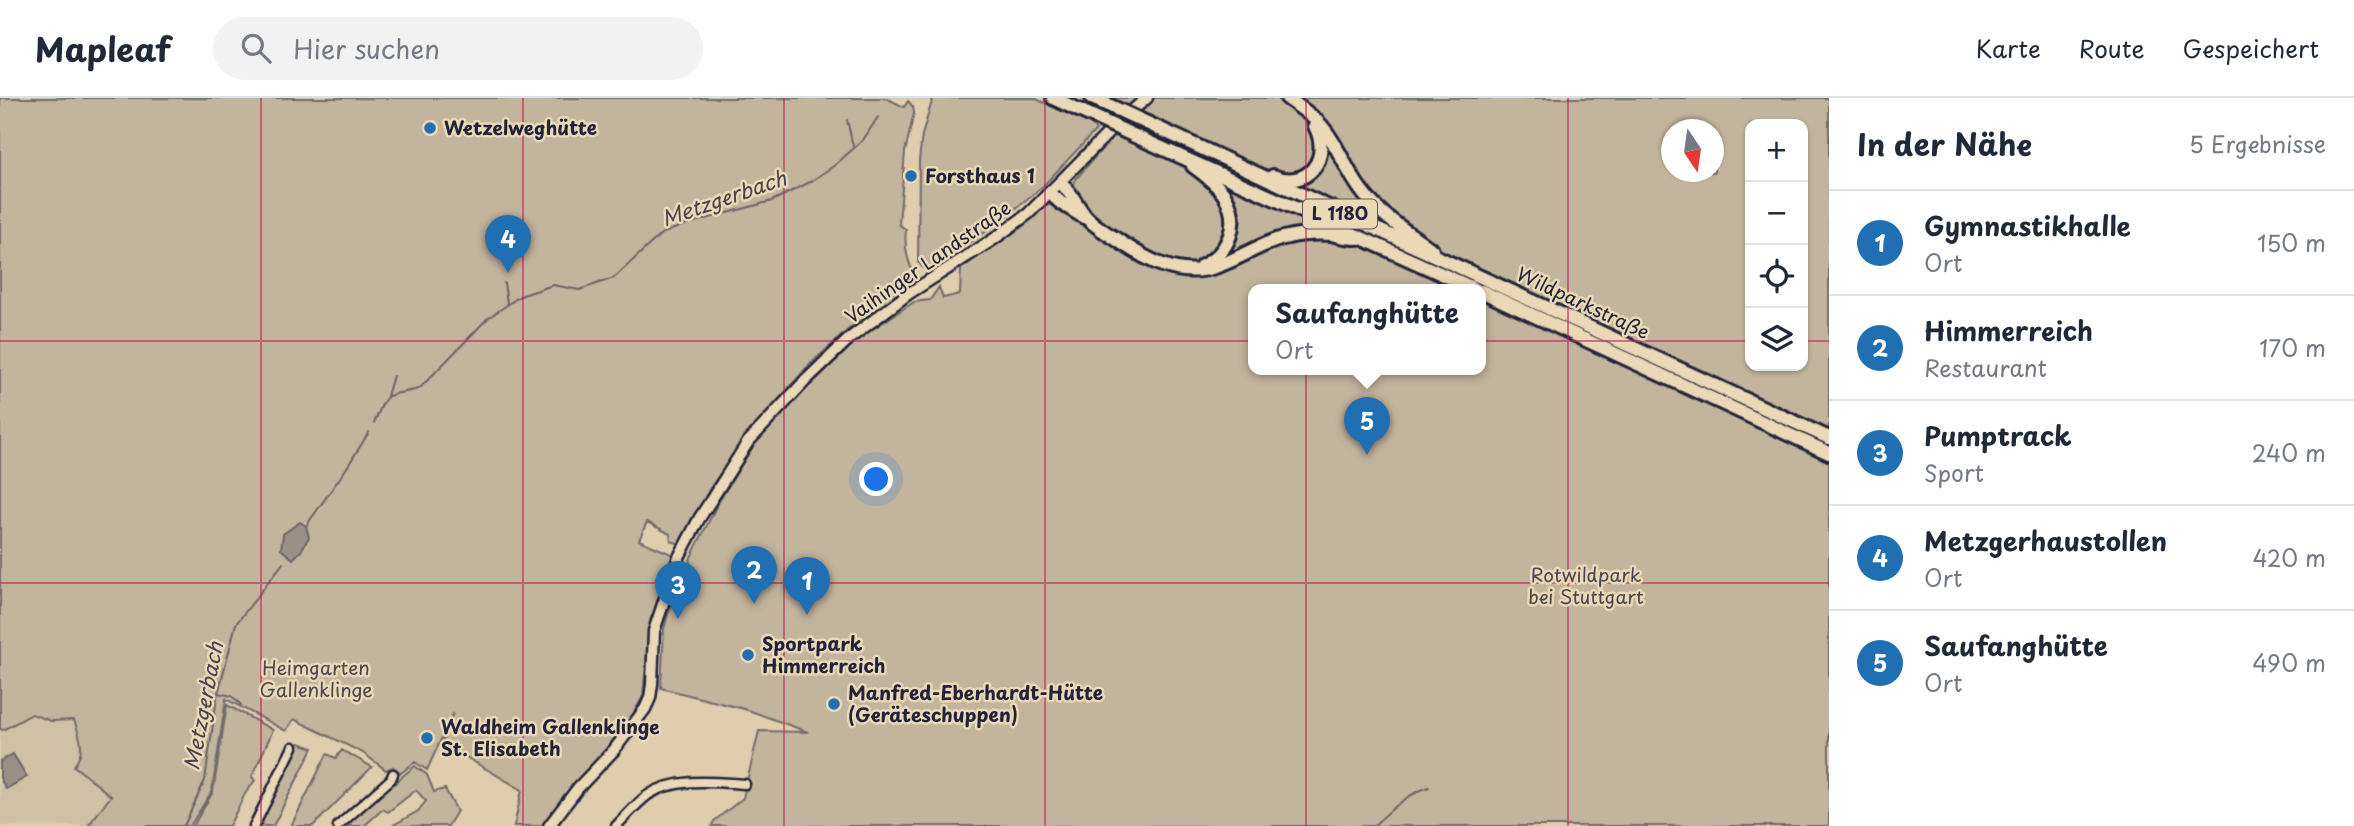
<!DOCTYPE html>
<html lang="de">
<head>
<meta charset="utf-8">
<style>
	:root { --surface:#fff; --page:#f2f2f3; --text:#1f2937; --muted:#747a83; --line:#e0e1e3; --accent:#1f6fb2 }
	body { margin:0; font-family:"Playpen Sans",sans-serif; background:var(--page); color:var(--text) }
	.controls { position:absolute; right:21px; top:21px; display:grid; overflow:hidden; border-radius:14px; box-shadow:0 2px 5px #0004 }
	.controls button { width:63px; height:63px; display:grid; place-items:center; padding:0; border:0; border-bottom:2px solid var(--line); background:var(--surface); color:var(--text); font:35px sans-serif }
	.compass { position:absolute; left:1661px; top:21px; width:63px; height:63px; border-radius:50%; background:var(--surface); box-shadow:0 2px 5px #0004; rotate:167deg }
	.you { position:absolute; left:877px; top:382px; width:24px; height:24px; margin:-18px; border:5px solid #fff; border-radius:50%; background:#1a73e8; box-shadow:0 0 0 10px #1a73e833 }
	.badge { display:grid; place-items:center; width:46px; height:46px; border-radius:50%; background:var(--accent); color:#fff; font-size:23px; font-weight:700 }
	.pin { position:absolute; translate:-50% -58px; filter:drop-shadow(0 2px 4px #0008) }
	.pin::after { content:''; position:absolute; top:37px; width:24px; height:21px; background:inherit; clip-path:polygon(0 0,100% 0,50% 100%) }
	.popup { position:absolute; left:1248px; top:186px; width:238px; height:91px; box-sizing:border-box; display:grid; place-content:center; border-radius:14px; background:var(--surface); filter:drop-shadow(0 2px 5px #0005); font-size:23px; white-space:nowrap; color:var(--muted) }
	.popup b { font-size:26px; color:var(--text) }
	.popup::after { content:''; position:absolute; left:50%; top:100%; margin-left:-14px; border:14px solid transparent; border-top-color:var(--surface) }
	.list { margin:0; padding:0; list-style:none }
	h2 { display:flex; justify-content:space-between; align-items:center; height:91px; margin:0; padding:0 28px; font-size:30px }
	h2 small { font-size:23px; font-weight:400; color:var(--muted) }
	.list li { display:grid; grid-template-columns:46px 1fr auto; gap:21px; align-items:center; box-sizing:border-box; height:105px; padding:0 28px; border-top:2px solid var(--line) }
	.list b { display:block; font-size:26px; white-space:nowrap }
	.list p { margin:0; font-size:23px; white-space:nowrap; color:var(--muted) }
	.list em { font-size:23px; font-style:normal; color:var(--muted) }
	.icon { flex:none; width:38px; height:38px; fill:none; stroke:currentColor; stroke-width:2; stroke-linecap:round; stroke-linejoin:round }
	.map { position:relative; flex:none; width:1829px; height:728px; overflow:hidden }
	header { display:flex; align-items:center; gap:42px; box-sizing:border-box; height:98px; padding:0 35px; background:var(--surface); border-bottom:2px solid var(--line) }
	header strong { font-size:33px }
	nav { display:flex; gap:38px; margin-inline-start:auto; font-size:24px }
	.search { width:490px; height:63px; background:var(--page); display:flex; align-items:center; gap:18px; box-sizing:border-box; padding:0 24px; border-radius:38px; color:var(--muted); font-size:26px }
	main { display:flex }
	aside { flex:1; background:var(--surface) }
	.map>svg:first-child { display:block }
	.built { fill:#d0c0a5 }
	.green { fill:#c3b49d; stroke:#726b6c; stroke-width:2; fill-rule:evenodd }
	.water { fill:#9c8f86; stroke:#6b6368; stroke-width:2 }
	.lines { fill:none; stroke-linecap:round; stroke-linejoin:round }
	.stream { stroke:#6b6368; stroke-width:2 }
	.minor-casing { stroke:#22223b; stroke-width:13 }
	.tertiary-casing { stroke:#22223b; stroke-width:15 }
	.trunk-casing { stroke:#22223b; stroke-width:18 }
	.minor { stroke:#ebd8b6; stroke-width:8 }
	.tertiary { stroke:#ebd8b6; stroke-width:10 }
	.trunk { stroke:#ebd8b6; stroke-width:12 }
	.trunk-bridge-casing { stroke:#22223b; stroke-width:18; stroke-linecap:butt }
	.trunk-bridge { stroke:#ebd8b6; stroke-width:12 }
	.grid { fill:none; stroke:#c2185b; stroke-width:2; stroke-opacity:0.55 }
	.poi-dot { fill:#1f6fb2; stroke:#ebd8b6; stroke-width:2.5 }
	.labels { text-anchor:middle; stroke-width:5; stroke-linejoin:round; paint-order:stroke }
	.shield { fill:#ebd8b6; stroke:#5e5960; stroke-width:2 }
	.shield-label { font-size:18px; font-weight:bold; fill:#22223b }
	.poi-label { font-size:19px; font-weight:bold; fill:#22223b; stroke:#ebd8b6; text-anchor:start }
	.street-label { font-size:19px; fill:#22223b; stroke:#ebd8b6 }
	.park-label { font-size:19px; fill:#4a4654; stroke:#ebd8b6 }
	.water-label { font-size:21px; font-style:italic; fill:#474352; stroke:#ebd8b6 }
</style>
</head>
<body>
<header>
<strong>Mapleaf</strong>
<div class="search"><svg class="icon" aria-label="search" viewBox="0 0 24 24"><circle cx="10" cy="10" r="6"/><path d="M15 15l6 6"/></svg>Hier suchen</div>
<nav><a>Karte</a><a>Route</a><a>Gespeichert</a></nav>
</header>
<main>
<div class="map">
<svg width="1829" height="728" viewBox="0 0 1829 728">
	<rect width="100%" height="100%" fill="#dfcdae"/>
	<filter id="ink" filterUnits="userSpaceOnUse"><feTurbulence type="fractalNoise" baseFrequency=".0143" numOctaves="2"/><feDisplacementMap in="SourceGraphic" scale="14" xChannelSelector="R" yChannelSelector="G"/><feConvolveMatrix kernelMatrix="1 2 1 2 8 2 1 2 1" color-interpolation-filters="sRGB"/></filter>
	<g filter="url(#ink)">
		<path class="built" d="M32,616L51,623L74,622L82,643L79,662L74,668L111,698L88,728H0V631L3,632Z"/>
		<path class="green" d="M0,0H886L904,9L908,3L913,9L914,15L905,54L899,126L906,132C904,151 908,165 917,182L850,230L808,268L746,339L710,390L681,446L671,443L670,436L647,424L639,442L676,458L650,523L643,598L632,618L545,728H514L522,692L442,645L453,615L427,672L415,664L401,675L393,669L386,672L363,655L294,621L286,633L226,601L212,693L190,728H88L111,698L74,668C86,653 80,638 74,622L51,623L32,616L3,632L0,631Z
			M933,0H1034L1089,25L1096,32L1043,88L994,128L927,174L918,164L919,62L922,37Z
			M1110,0H1829V728H712L714,723L743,700L759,633L808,634L748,612L661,590L664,531L673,499L687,477L691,459L718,405L753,348L809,288L859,240L914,204L930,202L939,189L943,200L960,196L961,171L1048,107C1068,105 1095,136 1113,146L1088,113L1073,90L1075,82L1114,37L1152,54L1158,41L1153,19ZM1750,26H1803V268H1750ZM1672,32H1714V74H1672ZM1253,191H1481V271H1253Z
			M227,607L273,632L252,679L255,682L245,696L229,728H193L213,694Z
			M299,645L313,650L273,728H257Z
			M342,652L372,669L313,728H291L327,656L336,660Z
			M415,668L427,677L434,694L445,691L457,713L448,728H392L418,713L426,703L416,692L388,714L383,711L364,728H342Z"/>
		<path class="water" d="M300,424L306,428L309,439L301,453L293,461L281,451L283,436Z
			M13,656L27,679L6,691L0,680V663Z"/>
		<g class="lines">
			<path class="stream" d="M847,22L853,48
				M504,185L507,205
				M387,298L393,278
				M374,325C378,318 381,305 387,299C392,295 412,294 420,290L488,220L520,198L553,187L579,192L614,180L661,136L687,126L772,103L810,84L835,67L863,42L878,19
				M306,428L346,371L369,334
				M218,595L232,598L241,607
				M184,728L205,682L217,599L236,526L283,465
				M1373,728C1390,713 1407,696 1429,689"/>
			<g class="minor-casing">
				<path id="minor" d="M254,728L293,649
					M338,728L391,681L393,676
					M616,728C626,718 636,706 648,697C676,679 714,684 745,686"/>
			</g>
			<g class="tertiary-casing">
				<path id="tertiary" d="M549,728L578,690L614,652L645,611L650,600L652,586L654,533L678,461L699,421L748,344L805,283L850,240L908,196L994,141L1028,116L1121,22L1147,0"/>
			</g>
			<g class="trunk-casing">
				<path id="trunk" d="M1053,0L1094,19
					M1092,0L1106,6
					M1287,0C1297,7 1308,15 1317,23C1336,42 1345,71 1361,92C1380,118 1407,133 1432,152
					M1147,25L1829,340
					M1135,38L1475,191
					M1193,68C1204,76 1218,87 1225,98C1241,125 1229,155 1202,168
					M1273,78C1308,92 1332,60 1315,28
					M1061,85C1071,94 1077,108 1086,119C1094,127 1106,135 1116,141C1145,161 1178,181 1215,169C1240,161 1262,144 1288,139C1301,136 1317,135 1331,136C1340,138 1347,140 1357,140
					M1050,95L1061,105L1084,119
					M1481,193L1829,355"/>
			</g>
			<use href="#minor" class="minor"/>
			<use href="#tertiary" class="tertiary"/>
			<use href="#trunk" class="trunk"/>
			<g class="trunk-bridge-casing">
				<path id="trunk-bridge" d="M1106,6L1147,25
					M1094,19L1135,38"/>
			</g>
			<use href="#trunk-bridge" class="trunk-bridge"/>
		</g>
	</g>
	<path class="grid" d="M261,0V728M523,0V728M784,0V728M1045,0V728M1306,0V728M1568,0V728M0,243H1750M1803,243H1829M0,485H1829"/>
	<g class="poi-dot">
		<circle cx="430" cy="30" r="7"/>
		<circle cx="911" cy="78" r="7"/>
		<circle cx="748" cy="557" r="7"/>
		<circle cx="834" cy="606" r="7"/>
		<circle cx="427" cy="640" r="7"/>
	</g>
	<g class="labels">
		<rect class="shield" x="1303" y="101.5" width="74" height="29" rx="5"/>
		<g class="shield-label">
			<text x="1340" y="122">L 1180</text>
		</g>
		<g class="poi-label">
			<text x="444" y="37">Wetzelweghütte</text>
			<text x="925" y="85">Forsthaus 1</text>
			<text x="762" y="553">Sportpark<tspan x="762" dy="22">Himmerreich</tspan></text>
			<text x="848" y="602">Manfred-Eberhardt-Hütte<tspan x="848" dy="22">(Geräteschuppen)</tspan></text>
			<text x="441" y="636">Waldheim Gallenklinge<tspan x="441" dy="22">St. Elisabeth</tspan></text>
		</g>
		<g class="street-label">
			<text transform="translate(928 164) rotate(-35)" y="7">Vaihinger Landstraße</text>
			<text transform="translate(1583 205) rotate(25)" y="7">Wildparkstraße</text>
		</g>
		<g class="park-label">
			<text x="1586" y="484">Rotwildpark<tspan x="1586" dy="22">bei Stuttgart</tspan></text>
			<text x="316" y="577">Heimgarten<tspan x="316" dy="22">Gallenklinge</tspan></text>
		</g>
		<g class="water-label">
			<text transform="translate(724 101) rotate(-19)" y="7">Metzgerbach</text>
			<text transform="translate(204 608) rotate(-79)" y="7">Metzgerbach</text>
		</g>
	</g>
</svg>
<div class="controls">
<button>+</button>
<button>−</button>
<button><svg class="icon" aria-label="locate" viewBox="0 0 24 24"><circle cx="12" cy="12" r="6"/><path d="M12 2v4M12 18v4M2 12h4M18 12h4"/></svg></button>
<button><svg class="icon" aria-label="layers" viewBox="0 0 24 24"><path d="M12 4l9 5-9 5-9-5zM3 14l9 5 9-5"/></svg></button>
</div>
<svg class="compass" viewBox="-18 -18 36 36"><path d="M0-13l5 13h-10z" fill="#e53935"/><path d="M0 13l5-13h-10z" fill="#747a83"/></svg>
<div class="you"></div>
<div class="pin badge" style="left:807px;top:517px">1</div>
<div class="pin badge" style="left:754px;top:506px">2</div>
<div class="pin badge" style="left:678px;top:521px">3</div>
<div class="pin badge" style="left:508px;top:175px">4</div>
<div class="pin badge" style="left:1367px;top:357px">5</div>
<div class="popup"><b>Saufanghütte</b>Ort</div>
</div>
<aside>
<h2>In der Nähe<small>5 Ergebnisse</small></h2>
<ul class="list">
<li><span class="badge">1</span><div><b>Gymnastikhalle</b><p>Ort</p></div><em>150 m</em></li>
<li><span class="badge">2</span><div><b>Himmerreich</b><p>Restaurant</p></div><em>170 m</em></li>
<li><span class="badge">3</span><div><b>Pumptrack</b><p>Sport</p></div><em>240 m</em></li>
<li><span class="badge">4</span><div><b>Metzgerhaustollen</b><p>Ort</p></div><em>420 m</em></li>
<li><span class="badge">5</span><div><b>Saufanghütte</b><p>Ort</p></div><em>490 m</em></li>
</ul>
</aside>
</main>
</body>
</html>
